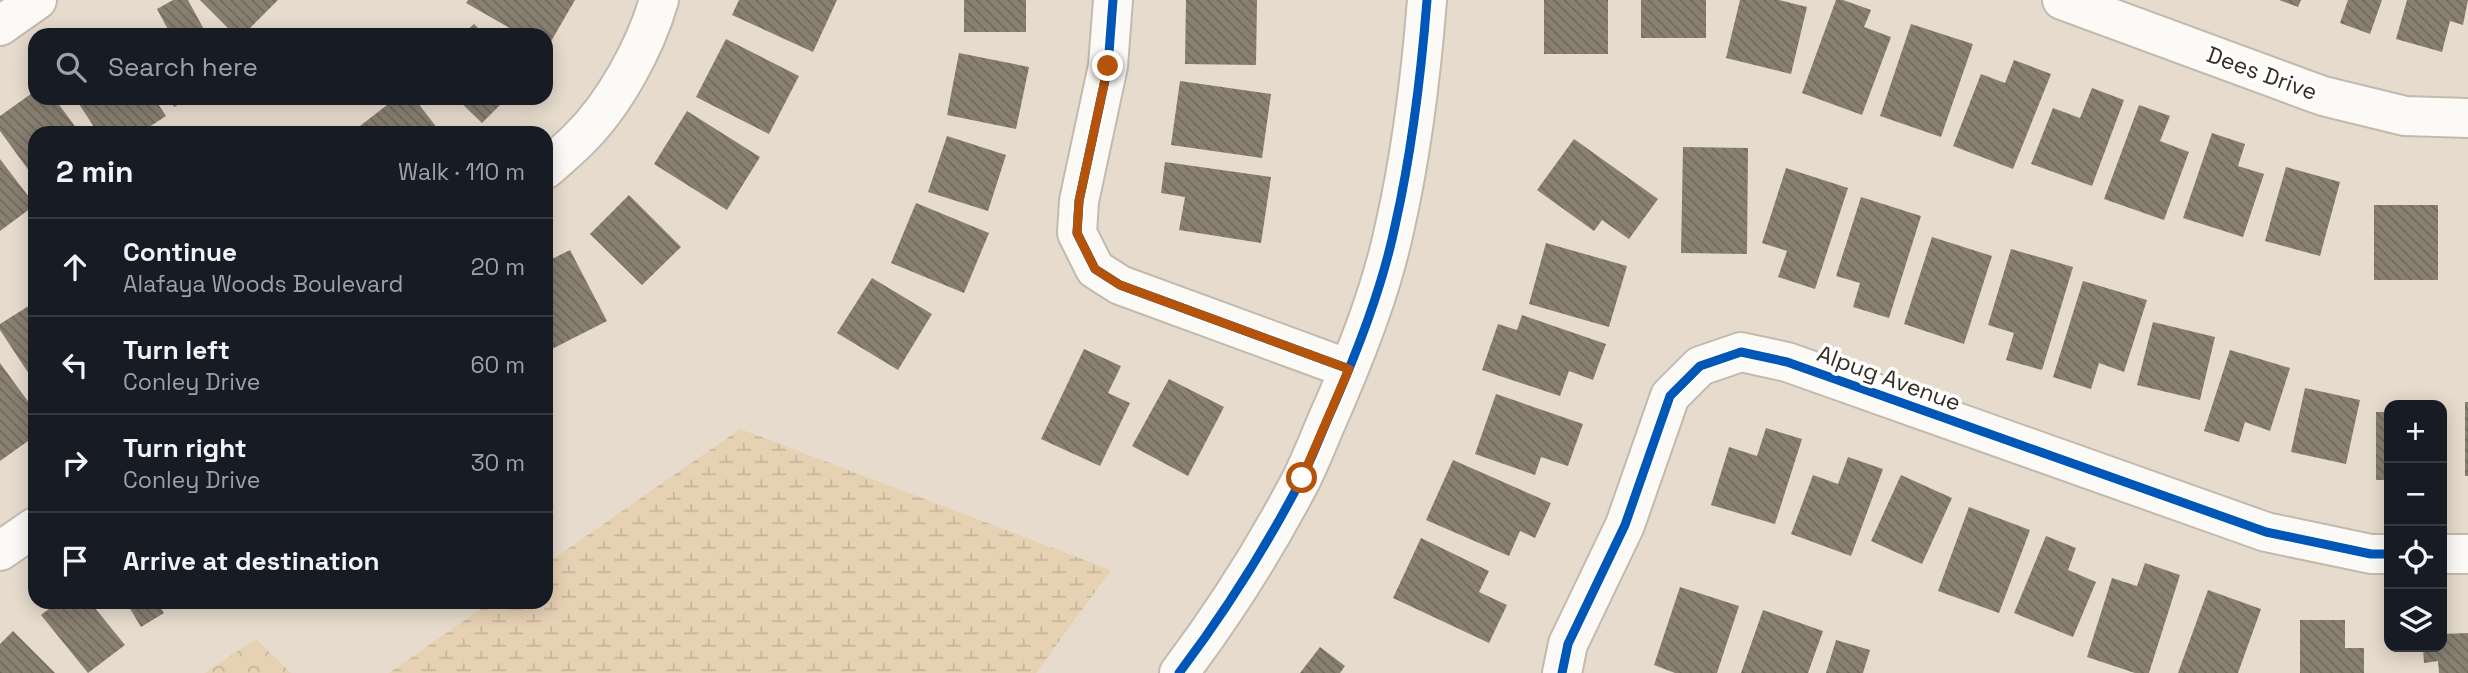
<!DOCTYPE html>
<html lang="en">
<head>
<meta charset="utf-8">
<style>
	:root { --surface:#171b24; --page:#20242c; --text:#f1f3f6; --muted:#9ea1a6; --line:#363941 }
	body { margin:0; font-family:"Space Grotesk",sans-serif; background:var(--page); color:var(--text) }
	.controls { position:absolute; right:21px; bottom:21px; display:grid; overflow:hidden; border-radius:14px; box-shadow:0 4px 18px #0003 }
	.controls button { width:63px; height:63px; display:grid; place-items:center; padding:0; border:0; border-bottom:2px solid var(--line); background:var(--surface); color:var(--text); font:35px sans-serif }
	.stop { position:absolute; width:21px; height:21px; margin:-16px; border:5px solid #b45309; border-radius:50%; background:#fff }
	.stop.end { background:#b45309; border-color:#fff; box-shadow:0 2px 7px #0008 }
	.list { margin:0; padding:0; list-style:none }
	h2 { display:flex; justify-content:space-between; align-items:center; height:91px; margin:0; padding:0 28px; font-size:30px }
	h2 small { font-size:23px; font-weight:400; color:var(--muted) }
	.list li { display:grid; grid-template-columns:46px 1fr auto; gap:21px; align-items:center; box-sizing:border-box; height:98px; padding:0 28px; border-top:2px solid var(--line) }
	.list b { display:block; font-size:26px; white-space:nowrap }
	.list p { margin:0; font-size:23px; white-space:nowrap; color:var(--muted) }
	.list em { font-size:23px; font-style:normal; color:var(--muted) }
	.icon { flex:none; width:38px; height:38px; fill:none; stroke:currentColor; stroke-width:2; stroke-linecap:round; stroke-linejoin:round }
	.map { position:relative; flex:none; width:2468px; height:673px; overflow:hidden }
	.search { position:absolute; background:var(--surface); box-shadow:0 4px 18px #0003; left:28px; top:28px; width:525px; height:77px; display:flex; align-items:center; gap:18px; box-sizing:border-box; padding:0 24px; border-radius:21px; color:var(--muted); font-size:26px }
	.panel { position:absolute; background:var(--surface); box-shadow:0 4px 18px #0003; left:28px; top:126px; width:525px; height:483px; border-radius:21px }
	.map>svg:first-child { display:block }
	.forest { fill:url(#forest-crowns) }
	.wetland { fill:url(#wetland-marsh) }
	.building { fill:url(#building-back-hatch) }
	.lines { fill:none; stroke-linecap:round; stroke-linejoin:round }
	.minor-casing { stroke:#c2baae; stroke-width:42 }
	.minor { stroke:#fbfaf7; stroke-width:38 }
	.cycleway-casing { stroke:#fff; stroke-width:13 }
	.cycleway { stroke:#0057b8; stroke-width:9 }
	.route { stroke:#b45309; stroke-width:9 }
	.labels { text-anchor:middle; stroke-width:7; stroke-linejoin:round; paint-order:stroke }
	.street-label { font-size:23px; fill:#342d23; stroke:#fff }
</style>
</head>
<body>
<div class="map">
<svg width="2468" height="673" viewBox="0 0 2468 673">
	<defs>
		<pattern id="forest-crowns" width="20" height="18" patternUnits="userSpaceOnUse" patternTransform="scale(1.75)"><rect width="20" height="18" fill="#e7d1b3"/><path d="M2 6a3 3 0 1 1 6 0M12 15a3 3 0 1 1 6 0" fill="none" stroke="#c7b49a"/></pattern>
		<pattern id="wetland-marsh" width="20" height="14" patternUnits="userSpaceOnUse" patternTransform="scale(1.75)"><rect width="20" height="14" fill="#e7d1b3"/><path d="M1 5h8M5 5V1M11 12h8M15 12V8" fill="none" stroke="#c7b49a"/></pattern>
		<pattern id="building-back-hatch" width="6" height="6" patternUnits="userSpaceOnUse" patternTransform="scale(1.75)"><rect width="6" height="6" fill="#898072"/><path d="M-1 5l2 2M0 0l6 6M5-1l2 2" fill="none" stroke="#71695d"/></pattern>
	</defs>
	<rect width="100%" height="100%" fill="#e6dbcc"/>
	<path class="forest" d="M256,639L291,673H205Z"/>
	<path class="wetland" d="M740,429L1111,570L1036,673H389L491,602H546V564Z"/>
	<path class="building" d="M173,0H188L207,35H171L157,9Z
		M200,0H278L243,35H235Z
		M468,0H575L546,50V35H522L466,3Z
		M739,0H837L813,52L732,15Z
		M964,0H1026V32H964Z
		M1186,0H1257L1256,65L1185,64Z
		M1544,0H1608V54H1544Z
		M1641,0H1706V38H1641Z
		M1740,0H1779L1807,7L1791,74L1726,58Z
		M1836,0H1843L1871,10L1864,27L1891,37L1862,115L1802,93Z
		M2279,0H2301L2298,7Z
		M2348,0H2382L2370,34L2340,23Z
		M2407,0H2468L2463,25L2450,21L2442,52L2396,39Z
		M474,24L485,35H462Z
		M1911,24L1973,44L1941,137L1880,116Z
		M726,39L799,76L769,134L696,97Z
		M959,53L1029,67L1016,129L947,115Z
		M2014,60L2051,74L2013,169L1953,146L1981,74L2005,83Z
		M1180,81L1271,94L1262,158L1171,145Z
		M2092,88L2124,100L2092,186L2031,164L2053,108L2080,118Z
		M35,91V98H54L80,133H35V179L0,131V116Z
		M75,98H154L166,116L140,133H98Z
		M170,98H190L174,107Z
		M396,98H414L441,133H365L360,126Z
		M456,98H507L482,123Z
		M2139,105L2170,116L2160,141L2189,152L2164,220L2104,199Z
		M687,111L760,157L727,210L654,164Z
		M2212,133L2245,144L2238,166L2264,174L2243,237L2183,218Z
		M947,136L1006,155L988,211L928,192Z
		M1574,139L1658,199L1629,239L1602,220L1594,231L1537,190Z
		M1683,147L1748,148L1747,254L1681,253Z
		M0,159L35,205L0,231Z
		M1165,162L1271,177L1261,243L1179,230L1185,197L1161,193Z
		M2286,167L2340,182L2320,256L2265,241Z
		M1786,168L1848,188L1815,289L1778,277L1787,251L1762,243Z
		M629,195L681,247L642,285L590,234Z
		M1861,197L1921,216L1889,318L1853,307L1860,283L1836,276Z
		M916,203L989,233L964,293L891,263Z
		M2374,205H2438V280H2374Z
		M1932,237L1992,256L1964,344L1904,324Z
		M1546,243L1627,266L1609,327L1529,304Z
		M2011,249L2073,267L2042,370L2006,360L2014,333L1988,325Z
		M570,250L607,321L550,350L546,342V262Z
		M872,278L932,314L898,370L837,333Z
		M2083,281L2147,300L2124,372L2099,363L2091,389L2053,377Z
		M35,302V383L0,330V324Z
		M1522,315L1606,344L1593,380L1569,371L1560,396L1482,370L1498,324L1517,330Z
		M2153,322L2215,337L2200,400L2137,385Z
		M1084,349L1121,366L1108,393L1130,403L1100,466L1041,439Z
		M2230,350L2290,368L2270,431L2245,422L2239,442L2204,431Z
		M0,363L35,411V436L0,461Z
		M1169,379L1224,407L1188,476L1132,446Z
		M2305,388L2360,400L2346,464L2291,452Z
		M1496,394L1583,424L1568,466L1541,457L1535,475L1475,454Z
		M2465,402H2468V476H2465Z
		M2376,412H2389V480H2376Z
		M1766,428L1802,439L1775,524L1711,505L1729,447L1757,456Z
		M1848,457L1883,469L1851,556L1791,534L1813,475L1838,484Z
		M1453,460L1551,503L1535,538L1520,531L1509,556L1426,520Z
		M1901,475L1952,498L1922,564L1871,541Z
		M1969,507L2030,530L1999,613L1938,591Z
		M2046,536L2076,548L2068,570L2096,582L2073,637L2014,613Z
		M1421,538L1489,571L1479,592L1507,605L1489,643L1393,598Z
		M2145,563L2180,575L2149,673H2135L2087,657L2112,578L2137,586Z
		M1680,587L1739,606L1717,673H1675L1654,665Z
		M2208,590L2261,609L2238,673H2178Z
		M58,602H90L125,645L88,673L41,615Z
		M126,602H157L164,613L141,627Z
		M1763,610L1823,631L1808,673H1741Z
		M2300,620H2345V648H2364V673H2300Z
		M13,631L55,673H0V644Z
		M2468,633V673H2439L2438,661L2424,663L2423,647H2442V634Z
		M1836,640L1870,650L1863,673H1826Z
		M1320,647L1345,666L1340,673H1300Z"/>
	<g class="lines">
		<g class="minor-casing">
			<path id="minor" d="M1113,0L1108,66L1079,201L1077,233L1095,269L1120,285L1349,369
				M2062,0L2323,96L2405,116L2468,118
				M0,26L37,0
				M546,169C557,159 568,150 578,140C614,105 645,48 659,0
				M0,551L35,527
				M2442,554H2468
				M1179,673C1225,612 1266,547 1301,480C1313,456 1322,431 1333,407C1358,349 1382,288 1395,226C1412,151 1421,76 1427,0
				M1562,673L1568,644L1625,525L1670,396L1700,366L1741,352L1787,362L2266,532L2371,554H2389"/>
		</g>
		<use href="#minor" class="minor"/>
		<g class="cycleway-casing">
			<path id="cycleway" d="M1113,0L1108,66L1079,201L1077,233L1095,269L1120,285L1349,369
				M1179,673C1225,612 1266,547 1301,480C1313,456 1322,431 1333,407C1358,349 1382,288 1395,226C1412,151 1421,76 1427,0
				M1562,673L1568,644L1625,525L1670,396L1700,366L1741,352L1787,362L2266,532L2371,554H2389"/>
		</g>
		<use href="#cycleway" class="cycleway"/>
	</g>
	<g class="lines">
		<path class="route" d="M1108,66L1079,201L1077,233L1095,269L1120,285L1349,369L1302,478"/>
	</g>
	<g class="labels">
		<g class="street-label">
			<text transform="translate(2262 73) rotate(20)" y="8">Dees Drive</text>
			<text transform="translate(1889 378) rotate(20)" y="8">Alpug Avenue</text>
		</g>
	</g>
</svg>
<div class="controls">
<button>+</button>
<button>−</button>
<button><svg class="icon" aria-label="locate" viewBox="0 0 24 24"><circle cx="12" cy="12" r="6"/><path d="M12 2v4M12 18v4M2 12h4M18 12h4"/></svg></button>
<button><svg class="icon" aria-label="layers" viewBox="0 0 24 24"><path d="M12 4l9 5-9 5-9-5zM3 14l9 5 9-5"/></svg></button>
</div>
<div class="stop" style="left:1302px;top:478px"></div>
<div class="stop end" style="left:1108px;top:66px"></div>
<div class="search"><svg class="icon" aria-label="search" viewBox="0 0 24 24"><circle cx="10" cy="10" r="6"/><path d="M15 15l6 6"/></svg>Search here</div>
<section class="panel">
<h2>2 min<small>Walk · 110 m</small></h2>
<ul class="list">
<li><svg class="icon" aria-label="ahead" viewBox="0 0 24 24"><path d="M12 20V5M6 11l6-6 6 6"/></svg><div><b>Continue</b><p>Alafaya Woods Boulevard</p></div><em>20 m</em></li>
<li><svg class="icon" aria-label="left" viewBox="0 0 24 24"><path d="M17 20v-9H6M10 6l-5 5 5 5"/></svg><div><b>Turn left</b><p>Conley Drive</p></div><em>60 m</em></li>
<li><svg class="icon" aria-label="right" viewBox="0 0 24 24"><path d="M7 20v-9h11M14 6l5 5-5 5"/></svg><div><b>Turn right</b><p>Conley Drive</p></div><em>30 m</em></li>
<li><svg class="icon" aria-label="arrive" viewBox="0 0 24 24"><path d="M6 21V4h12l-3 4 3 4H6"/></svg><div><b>Arrive at destination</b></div></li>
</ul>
</section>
</div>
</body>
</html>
